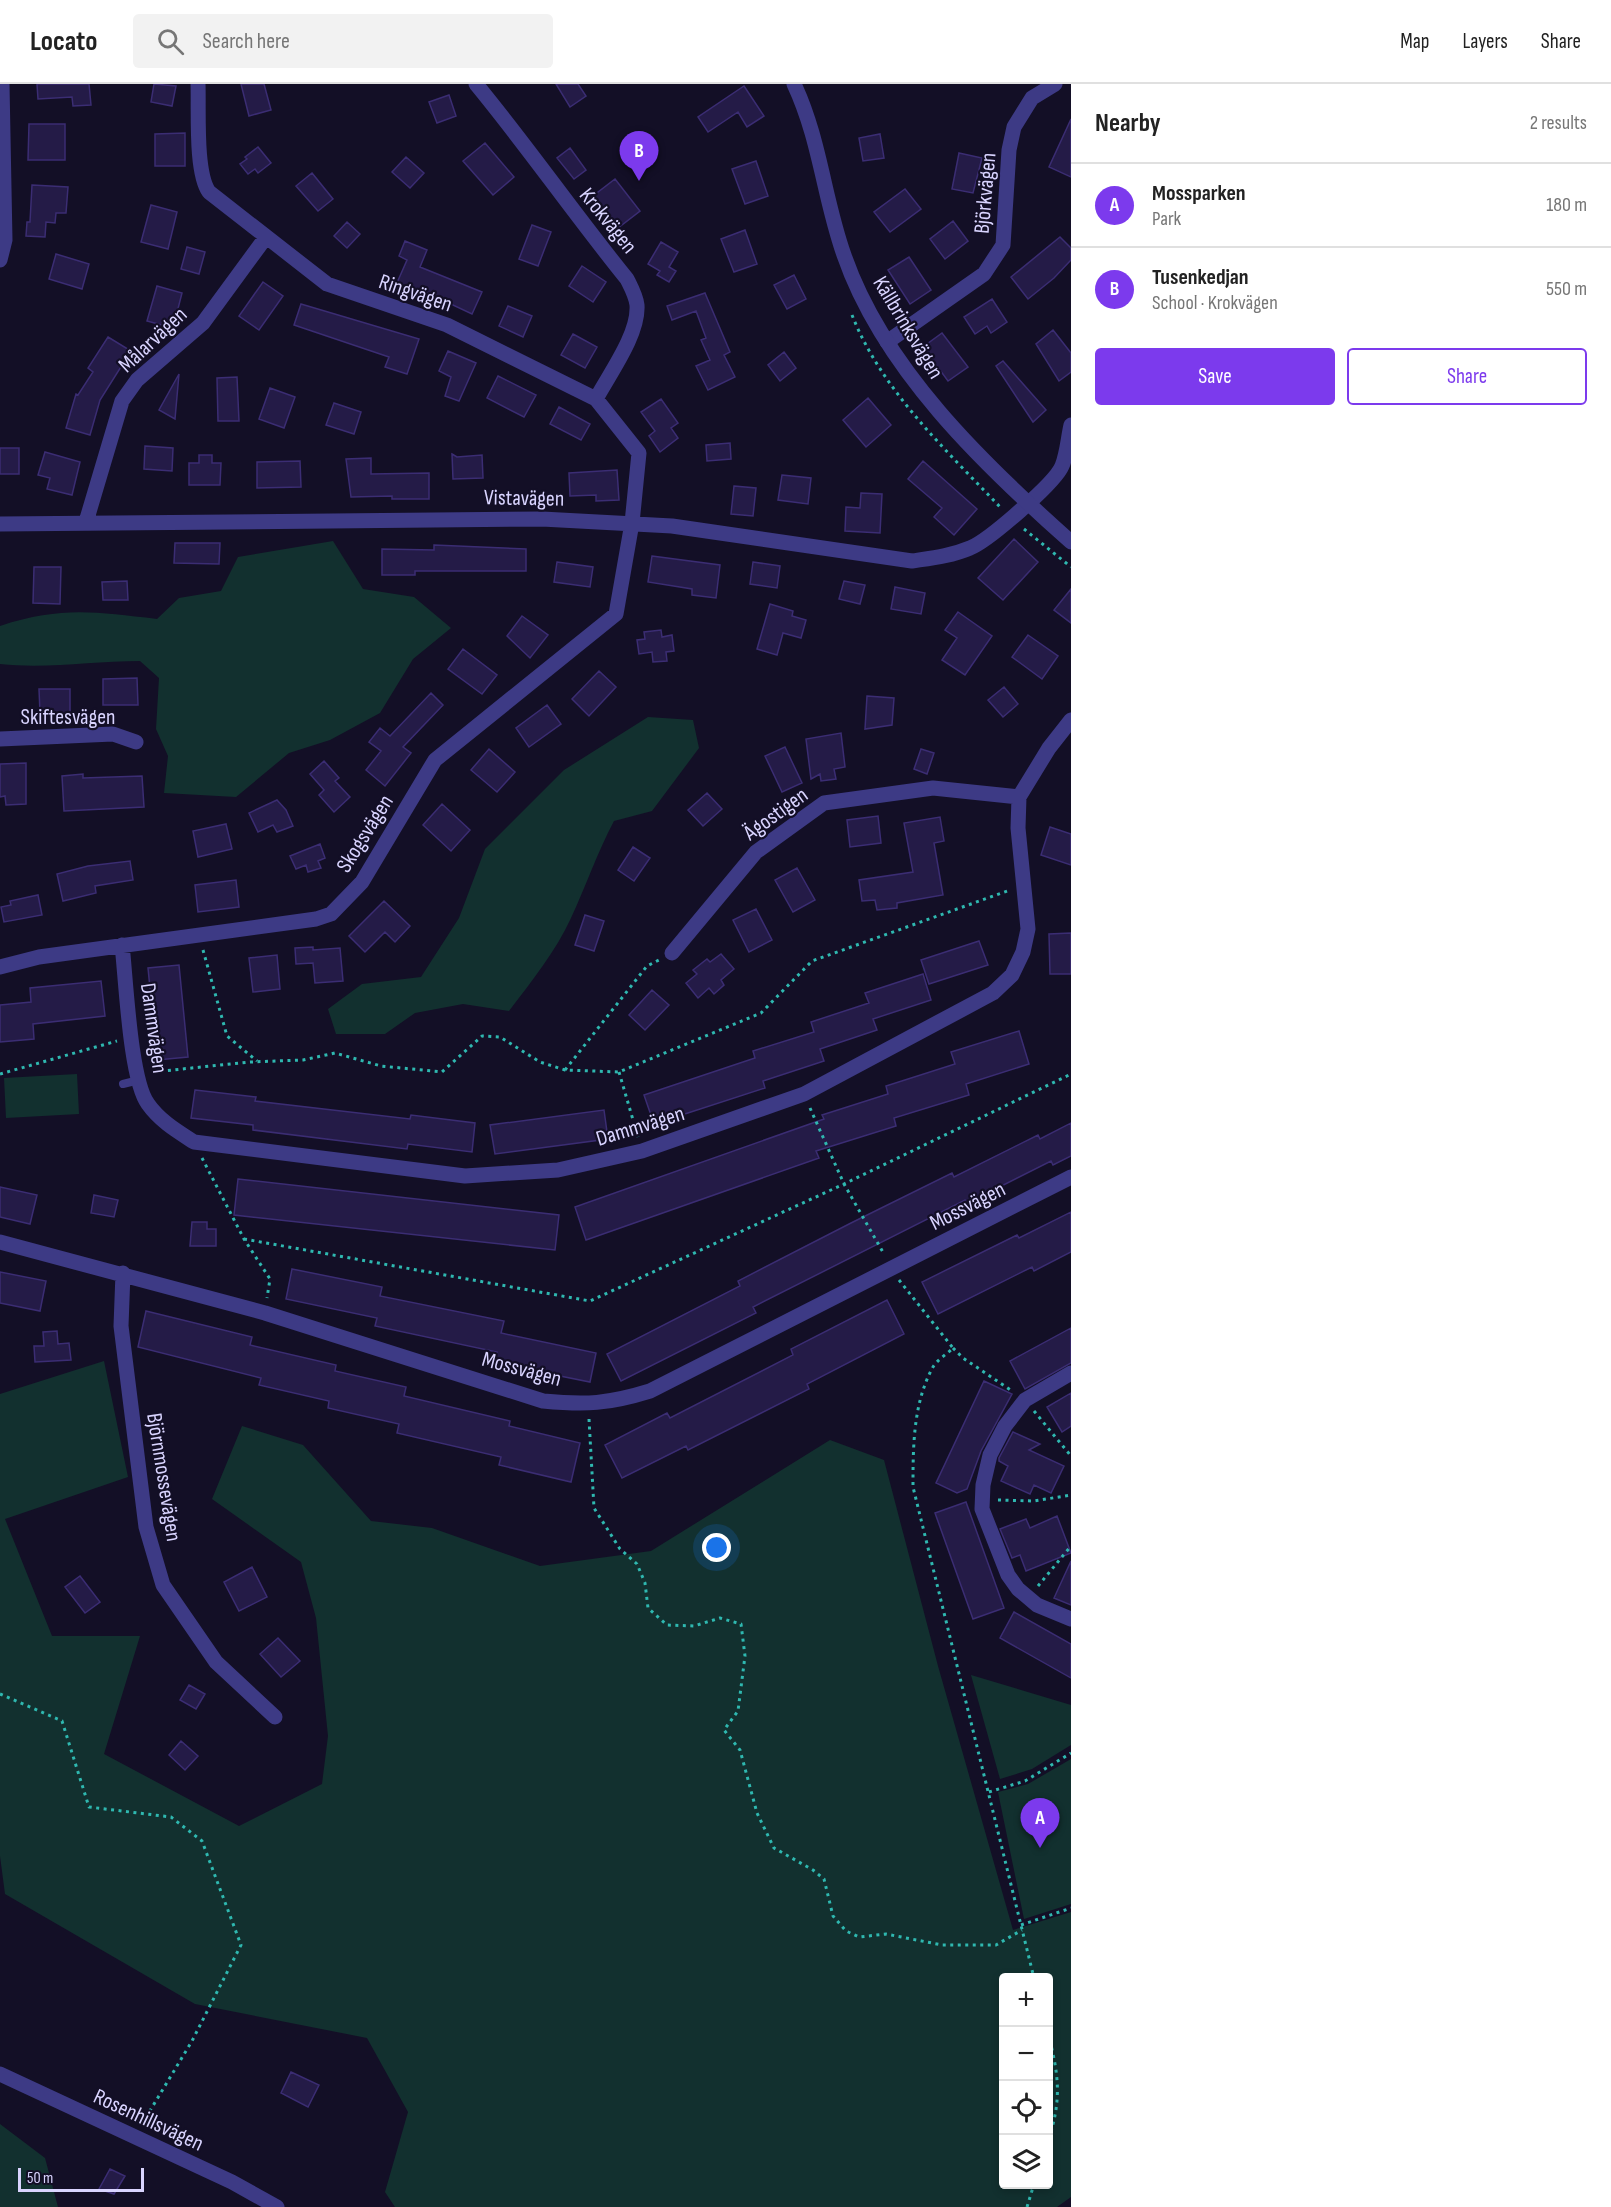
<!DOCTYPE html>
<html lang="en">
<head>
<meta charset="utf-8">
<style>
	:root { --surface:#fff; --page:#f2f2f2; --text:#222; --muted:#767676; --line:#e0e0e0; --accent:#7c3aed }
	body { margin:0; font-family:"Sofia Sans Condensed",sans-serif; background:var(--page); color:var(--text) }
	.controls { position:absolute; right:18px; bottom:18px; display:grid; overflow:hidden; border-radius:6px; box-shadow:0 3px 9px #0003 }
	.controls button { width:54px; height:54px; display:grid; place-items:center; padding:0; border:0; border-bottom:2px solid var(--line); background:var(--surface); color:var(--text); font:30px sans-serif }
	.scale { position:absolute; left:18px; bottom:15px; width:126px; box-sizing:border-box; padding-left:6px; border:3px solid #d9d4ff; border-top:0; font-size:16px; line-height:21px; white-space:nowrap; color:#d9d4ff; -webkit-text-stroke:4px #130f26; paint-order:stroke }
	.you { position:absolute; left:717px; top:1464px; width:21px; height:21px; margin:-15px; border:4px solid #fff; border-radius:50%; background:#1a73e8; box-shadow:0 0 0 9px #1a73e833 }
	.badge { display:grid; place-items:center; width:39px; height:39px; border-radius:50%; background:var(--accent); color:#fff; font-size:20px; font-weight:700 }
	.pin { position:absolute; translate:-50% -50px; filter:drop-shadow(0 2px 3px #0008) }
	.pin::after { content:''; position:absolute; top:32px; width:21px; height:18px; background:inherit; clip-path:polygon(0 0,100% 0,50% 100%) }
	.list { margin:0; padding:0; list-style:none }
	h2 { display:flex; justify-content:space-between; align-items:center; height:78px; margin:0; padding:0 24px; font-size:26px }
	h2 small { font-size:20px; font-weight:400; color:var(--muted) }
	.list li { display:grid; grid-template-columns:39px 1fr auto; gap:18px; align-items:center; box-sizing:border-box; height:84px; padding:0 24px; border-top:2px solid var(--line) }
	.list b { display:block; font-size:22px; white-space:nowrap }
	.list p { margin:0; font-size:20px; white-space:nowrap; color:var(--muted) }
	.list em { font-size:20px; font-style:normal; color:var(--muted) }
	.actions { display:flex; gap:12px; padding:18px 24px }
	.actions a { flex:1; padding:14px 0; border:2px solid var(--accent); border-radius:6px; text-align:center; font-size:21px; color:var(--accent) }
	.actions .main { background:var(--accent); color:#fff }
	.icon { flex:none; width:33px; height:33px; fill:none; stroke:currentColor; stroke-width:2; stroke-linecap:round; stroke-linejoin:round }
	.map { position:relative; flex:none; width:1071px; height:2123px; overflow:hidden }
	header { display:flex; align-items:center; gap:36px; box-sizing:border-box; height:84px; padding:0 30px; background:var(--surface); border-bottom:2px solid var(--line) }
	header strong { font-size:28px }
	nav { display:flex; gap:33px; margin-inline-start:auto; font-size:21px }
	.search { width:420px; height:54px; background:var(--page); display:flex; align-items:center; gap:15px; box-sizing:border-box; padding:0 21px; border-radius:6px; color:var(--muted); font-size:22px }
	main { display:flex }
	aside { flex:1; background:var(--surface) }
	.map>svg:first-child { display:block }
	.green { fill:#12302f; fill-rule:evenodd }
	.building { fill:#241b47; stroke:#3b2d73; stroke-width:1.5 }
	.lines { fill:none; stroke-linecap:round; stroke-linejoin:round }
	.path { stroke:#2fb8b0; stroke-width:3; stroke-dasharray:3 4.5; stroke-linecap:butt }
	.service { stroke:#3d3a85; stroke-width:8 }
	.minor { stroke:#3d3a85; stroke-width:15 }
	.tertiary { stroke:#3d3a85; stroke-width:15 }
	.labels { text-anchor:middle; stroke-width:4.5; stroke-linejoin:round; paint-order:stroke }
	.street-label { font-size:22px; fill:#d9d4ff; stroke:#130f26 }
</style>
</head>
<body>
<header>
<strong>Locato</strong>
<div class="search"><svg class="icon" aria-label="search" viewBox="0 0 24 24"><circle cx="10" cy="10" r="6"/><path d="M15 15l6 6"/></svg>Search here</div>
<nav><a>Map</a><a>Layers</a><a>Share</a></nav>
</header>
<main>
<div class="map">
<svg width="1071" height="2123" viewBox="0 0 1071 2123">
	<rect width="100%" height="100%" fill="#130f26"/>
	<path class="green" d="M333,457L363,505L414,513L451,544L413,575L380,629L330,656L289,669L236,713L164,709L168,672L156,645L159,594L140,577C93,577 47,585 0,580V542C62,522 94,528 157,535L179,514L221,507L238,473Z
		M648,633L693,636L699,664L652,727L614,737C597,769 586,802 571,834C556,867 531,898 509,927L463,920L415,929L385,950H336L328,925L362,900L421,893L459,834L485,765L564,686Z
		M77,990L79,1030L6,1034L4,994Z
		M104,1277L128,1393L5,1435L52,1552H140L104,1670L239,1742L322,1700L328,1652L316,1534L301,1478L212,1415L242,1342L303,1361L371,1437L432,1444L540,1482L651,1467L830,1356L884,1376L938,1582L1013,1846L1071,1828V2113L1057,2123H395L385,2108L408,2028L367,1954L195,1920L5,1810L0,1772V1310ZM1004,1894H1048V2100H1004Z
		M971,1591L1071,1621V1661L1032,1685L1000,1695Z
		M1071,1675V1820L1024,1835L998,1708L1028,1700Z
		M0,2040L45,2074L58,2123H0Z"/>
	<path class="building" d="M37,0H89L91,21L73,22L72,13L38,15Z
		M154,0L176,2L172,22L151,18Z
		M241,0H264L271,26L249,32Z
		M556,0H578L586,12L570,23Z
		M744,2L764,32L747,43L738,28L708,48L698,33Z
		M449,11L456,32L437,39L429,18Z
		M1071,35V93L1049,83Z
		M29,40H65V76H28Z
		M185,49V82H155V50Z
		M880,50L884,74L863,77L859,54Z
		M485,59L514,93L493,111L463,77Z
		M258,63L271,79L258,89L255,85L248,90L240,80L247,75L245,73Z
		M570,64L586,86L574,95L557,74Z
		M959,69L982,74L973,109L952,105Z
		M406,73L424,89L410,104L392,88Z
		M756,77L768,112L745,120L732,85Z
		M312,89L333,115L318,127L296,102Z
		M615,95L640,127L618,144L593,112Z
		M32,101L68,103L66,129H56L55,139L46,138L45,153L26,152L27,138H30Z
		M905,105L921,125L890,148L874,128Z
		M151,121L177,128L168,165L141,158Z
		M953,137L968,157L945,175L930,155Z
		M347,138L360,150L347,164L334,152Z
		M532,141L551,148L538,182L519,175Z
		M745,146L757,180L734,188L721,155Z
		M1060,153L1071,164V176L1054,194L1028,215L1011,193Z
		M405,157L427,166L420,183L482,208L472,230L419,205L417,209L396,201L407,176L399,172Z
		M661,158L678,168L669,183L676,187L669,198L657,191L660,187L648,180Z
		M187,163L205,168L199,190L181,185Z
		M56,170L89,180L82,205L49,195Z
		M909,173L931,206L910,220L888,186Z
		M582,182L606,198L593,218L569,202Z
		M794,191L806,215L787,225L774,201Z
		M263,198L283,212L259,246L239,232Z
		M157,202L182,209L173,244L147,237Z
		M705,209L730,268L724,271L735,293L708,306L696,282L710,276L701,256L706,254L696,227L672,236L667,222Z
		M992,215L1007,238L991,249L987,242L975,250L964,233Z
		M301,220L419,255L407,290L385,283L389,273L294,241Z
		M508,222L532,232L523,253L499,242Z
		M1053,246L1071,269V288L1059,297L1036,260Z
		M942,249L968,283L948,297L923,263Z
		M573,250L597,263L585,284L561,271Z
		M108,253L131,267L100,316L90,351L66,344L76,310L78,311L93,288L88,284Z
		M448,267L476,279L459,317L445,312L451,293L439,287Z
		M784,268L796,284L780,297L768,281Z
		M1003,277L1046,326L1033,338L996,282Z
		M179,290L175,335L159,326Z
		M498,292L536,311L524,333L487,314Z
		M237,293L239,337H218L217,294Z
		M270,304L295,313L284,344L259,335Z
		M868,314L891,341L866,363L843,336Z
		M661,315L678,339L671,344L678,354L660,368L649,352L655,347L641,328Z
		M334,319L361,328L354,350L326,341Z
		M559,323L590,340L581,356L550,340Z
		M730,359L731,375L707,377L706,361Z
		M145,362L173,364L172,387L144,385Z
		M0,364H19V390H0Z
		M45,368L80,378L72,411L47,405L50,394L38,391Z
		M452,370L457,373L482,371L483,394L453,395Z
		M199,371H212V379H221L220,401H189V379H199Z
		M371,374V390L429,389V415H392V412L351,413L346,375Z
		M300,377L301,403L257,404V378Z
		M923,377L977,425L954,451L934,433L942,424L908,395Z
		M617,386L619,416L596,417V411L570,412L569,389Z
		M782,391L811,394L808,420L778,416Z
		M734,402L756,404L753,432L731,430Z
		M861,409L882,410L880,449L845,447L846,423L860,424Z
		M1014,455L1038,478L1003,516L978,494Z
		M175,459H220L219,480L174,479Z
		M434,461L526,465V487H415V491H382V465L434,466Z
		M652,472L720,481L716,514L692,511V505L648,498Z
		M557,478L593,483L590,503L554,498Z
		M753,478L780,482L777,504L750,500Z
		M34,483H61L60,520L33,519Z
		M127,497L128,516H103L102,498Z
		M844,497L865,501L860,520L839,515Z
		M895,503L925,509L921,530L891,525Z
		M1071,505V539L1054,526Z
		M770,520L793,527L792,532L806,536L801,554L783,549L777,571L757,565Z
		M958,528L992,552L965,591L942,576L957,554L945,546Z
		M522,532L548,551L530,574L507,552Z
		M661,546L662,553L672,551L674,567L666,568L667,577L653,578L652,568L639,570L637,556L645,555L644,548Z
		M1028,551L1058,572L1042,595L1012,573Z
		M463,565L497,591L482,610L448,585Z
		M599,587L616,603L589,632L572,615Z
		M137,594L138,621H103V595Z
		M1004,603L1018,620L1003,633L988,616Z
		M39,605H70V629H40Z
		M431,609L443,621L403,663L411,669L385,702L366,686L381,667L369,658L380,644L390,652Z
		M867,612L894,614L892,641L865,645Z
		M547,621L561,640L529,663L516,644Z
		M841,649L845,683L834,685L836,695L821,697L820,690L811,695L806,655Z
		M785,663L802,699L782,708L765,672Z
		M489,665L515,688L497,708L471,686Z
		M921,665L934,669L927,690L914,685Z
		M324,677L339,694L335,697L350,713L334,728L319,711L324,706L310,690Z
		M26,679V720L6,721L5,712L0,713V680Z
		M83,690V694L142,692L144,723L64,727L62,692Z
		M707,709L722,725L703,742L688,726Z
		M277,716L286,726L293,742L277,748L273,741L258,748L249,729Z
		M442,720L470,746L451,767L423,741Z
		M878,732L881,759L850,763L847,736Z
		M940,733L944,757L934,759L943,811L897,819V824L877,826L875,816L862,817L859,796L913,788L904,739Z
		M226,740L232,765L198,773L193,747Z
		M1050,743L1071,750V781L1041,771Z
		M320,760L325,774L318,777L321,784L308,788L306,781L296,785L290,772Z
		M633,763L650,774L634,797L618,786Z
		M130,777L133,796L95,802L96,809L63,817L57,790L88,782Z
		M797,784L815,816L793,828L775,796Z
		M236,796L239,823L198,828L195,801Z
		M38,811L42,831L4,838L1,823L11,821L10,817Z
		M384,817L410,842L395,858L385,848L365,868L349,852Z
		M756,825L772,856L749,868L733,836Z
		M585,831L604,837L594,867L575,861Z
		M1071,849V890H1050L1049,850Z
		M979,857L988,881L929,900L921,876Z
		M313,863V866L340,864L343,897L315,899L313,879L296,880L295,864Z
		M721,870L734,885L721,896L724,901L714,910L709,904L698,914L686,899L697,890L693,886L707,875L710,878Z
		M277,871L280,905L253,908L249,874Z
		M179,881L188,973L157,976L148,884Z
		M923,890L931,916L873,935L877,946L820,965L824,977L763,997L765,1004L654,1040L644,1011L755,974L753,967L814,948L811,938L869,919L865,909Z
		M101,897L105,932L33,940L34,955L0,958V921L31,918L30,904Z
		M652,906L669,921L645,946L629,931Z
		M1019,947L1029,980L966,1000L969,1011L894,1034L896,1042L816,1067L819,1074L586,1156L575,1123L824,1035L822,1031L888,1010L886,1002L955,980L951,968Z
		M195,1006L256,1013L255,1017L410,1035L411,1031L475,1039L472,1068L408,1060L407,1065L253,1046V1041L191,1034Z
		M604,1026L608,1055L495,1070L490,1041Z
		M1071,1039V1072L1053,1081L1051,1077L966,1120L965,1116L753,1223L756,1229L621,1297L607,1270L740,1202L738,1197L851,1139L952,1089L954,1093L1038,1051L1040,1055Z
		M238,1095L559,1131L555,1166L234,1131Z
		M0,1103L37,1111L30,1140L0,1133Z
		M94,1111L118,1116L114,1133L91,1129Z
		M1071,1128V1168L1034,1187L1032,1183L938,1230L922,1198L1017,1151L1019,1154Z
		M192,1138H207V1145H216V1162H190Z
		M292,1185L382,1203L380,1212L504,1237L501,1249L596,1269L590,1298L495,1279L497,1268L375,1242L377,1234L286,1215Z
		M0,1188L46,1197L40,1227L0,1219Z
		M887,1216L904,1250L807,1300L809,1305L688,1366L686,1362L622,1394L605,1361L667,1329L670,1334L793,1271L791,1265Z
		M146,1227L252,1253L250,1261L336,1281L335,1287L406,1303L404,1312L510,1337L509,1342L580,1359L571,1398L499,1381L501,1373L397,1349L399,1340L328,1324L329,1317L259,1301L261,1294L138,1263Z
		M1071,1244V1279L1025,1305L1010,1277Z
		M57,1247L58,1260L69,1259L71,1276L35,1278L34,1262H44L43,1248Z
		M984,1297L1012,1310L981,1367L967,1405L957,1409L936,1399Z
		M1071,1309V1342L1062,1348L1047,1323Z
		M1013,1348L1040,1360L1029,1366L1064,1382L1051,1409L1034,1401L1030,1410L1001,1397L1008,1382L999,1377V1374Z
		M966,1418L1004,1524L973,1535L935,1429Z
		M1057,1432L1071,1469L1026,1487L1020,1471L1012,1474L1000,1445L1026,1435L1030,1444Z
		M1071,1477V1521L1054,1514Z
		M252,1483L267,1513L239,1527L224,1498Z
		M80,1492L100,1518L85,1529L65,1503Z
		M1014,1528L1071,1560V1594L1000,1554Z
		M278,1554L300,1577L281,1593L260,1570Z
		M189,1601L205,1610L196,1625L180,1616Z
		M181,1657L198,1672L185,1686L169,1671Z
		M291,1988L319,2001L308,2023L281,2009Z
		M110,2085L125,2092L114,2110L99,2105Z"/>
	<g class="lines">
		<path class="path" d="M852,231C882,307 946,366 1001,424
			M1024,445L1071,483
			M203,866L227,952L257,977
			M565,986L647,882L659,876
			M153,988L250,978L303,976L335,969L381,982L442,988L482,952L500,953L540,978L565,986L619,988L761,929L812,877L1010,806
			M619,988L638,1053
			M0,990L117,957
			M810,1024L844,1100L884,1170
			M202,1074L244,1155L270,1195L267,1214
			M244,1155L590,1217L844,1100L1071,990
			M899,1196L953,1264C947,1270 937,1276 933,1283C913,1319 913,1363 913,1403L1034,1894
			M953,1264L963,1274L1012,1307
			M1034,1327L1071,1372
			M589,1335L594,1424L620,1465L637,1480L645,1499L648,1524L667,1541L694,1542L720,1534L741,1540L745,1572L738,1627L724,1646L740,1666L757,1729L774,1764L813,1786L824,1795L833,1832L846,1847L859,1853L886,1850L942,1861H996L1022,1846
			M998,1416L1034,1417L1071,1411
			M1038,1502L1071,1462
			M0,1610L62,1637L89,1723L171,1733L202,1757L241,1861L192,1957L142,2040
			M989,1708L1025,1697L1071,1669
			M1021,1841L1071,1824
			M1048,1949C1059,1991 1062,2016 1048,2057
			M1027,2123L1034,2100"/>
		<path class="service" d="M123,1000L139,996"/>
		<path class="minor" d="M476,0C528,63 575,131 627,195C631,203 636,212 637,221C639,250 610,289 596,315
			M0,176L5,156L2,0
			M887,258L984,190L1003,161L1009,66L1014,43L1032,14L1055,0
			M86,438L122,317L137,296L203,239L266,153
			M0,440L542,435L672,442L912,477C932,474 951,472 970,464C988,457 1055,399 1062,382C1067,370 1068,354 1071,341
			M0,655L113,650L136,658
			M122,861C126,895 130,996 148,1020C160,1037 177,1047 194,1058L465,1092L558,1086L642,1067L804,1010L993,909L1012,891L1023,868L1028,845L1018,744L1019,713L1049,664L1071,636
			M672,869L756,768L824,719L933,704L1019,713
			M0,883L39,873L316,835L331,830L362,798L435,676L616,530L632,439L639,369L596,315L447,241L327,200L209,108C195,88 199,26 198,0
			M0,1158L265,1229L543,1317C586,1321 608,1320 650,1307L1071,1093
			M123,1189L121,1242L146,1443L163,1501L216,1578L275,1633
			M1071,1289L1025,1316L1005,1342L990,1371L983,1401L982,1425L1008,1491L1018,1505L1037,1521L1071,1535
			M0,1990L232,2098L277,2123"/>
		<path class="tertiary" d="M794,0C820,55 824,115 844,171C883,284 983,380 1071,458"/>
	</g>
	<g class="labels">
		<g class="street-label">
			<text transform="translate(984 109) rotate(-85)" y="8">Björkvägen</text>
			<text transform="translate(609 136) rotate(51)" y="8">Krokvägen</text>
			<text transform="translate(416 208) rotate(19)" y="8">Ringvägen</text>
			<text transform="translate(909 243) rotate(59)" y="8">Källbrinksvägen</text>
			<text transform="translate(152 255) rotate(-43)" y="8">Målarvägen</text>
			<text transform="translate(524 413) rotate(1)" y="8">Vistavägen</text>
			<text x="68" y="640">Skiftesvägen</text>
			<text transform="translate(775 729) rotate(-36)" y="8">Ägostigen</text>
			<text transform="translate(364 749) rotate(-58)" y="8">Skogsvägen</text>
			<text transform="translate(155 944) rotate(82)" y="8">Dammvägen</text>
			<text transform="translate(640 1041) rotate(-17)" y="8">Dammvägen</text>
			<text transform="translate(967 1121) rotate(-27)" y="8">Mossvägen</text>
			<text transform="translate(522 1284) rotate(15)" y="8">Mossvägen</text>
			<text transform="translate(165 1393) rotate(81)" y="8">Björnmossevägen</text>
			<text transform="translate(149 2035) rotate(25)" y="8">Rosenhillsvägen</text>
		</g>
	</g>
</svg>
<div class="controls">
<button>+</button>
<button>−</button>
<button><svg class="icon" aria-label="locate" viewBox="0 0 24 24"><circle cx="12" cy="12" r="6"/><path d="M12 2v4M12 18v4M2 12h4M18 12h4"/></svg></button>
<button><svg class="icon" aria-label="layers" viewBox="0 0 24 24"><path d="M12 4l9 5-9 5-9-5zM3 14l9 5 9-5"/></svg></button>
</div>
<div class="scale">50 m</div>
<div class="you"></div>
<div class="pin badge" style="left:1040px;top:1764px">A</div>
<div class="pin badge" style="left:639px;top:97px">B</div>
</div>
<aside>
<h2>Nearby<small>2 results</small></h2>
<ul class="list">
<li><span class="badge">A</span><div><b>Mossparken</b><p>Park</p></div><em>180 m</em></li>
<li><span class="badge">B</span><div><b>Tusenkedjan</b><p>School · Krokvägen</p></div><em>550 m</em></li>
</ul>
<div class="actions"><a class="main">Save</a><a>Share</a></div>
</aside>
</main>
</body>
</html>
